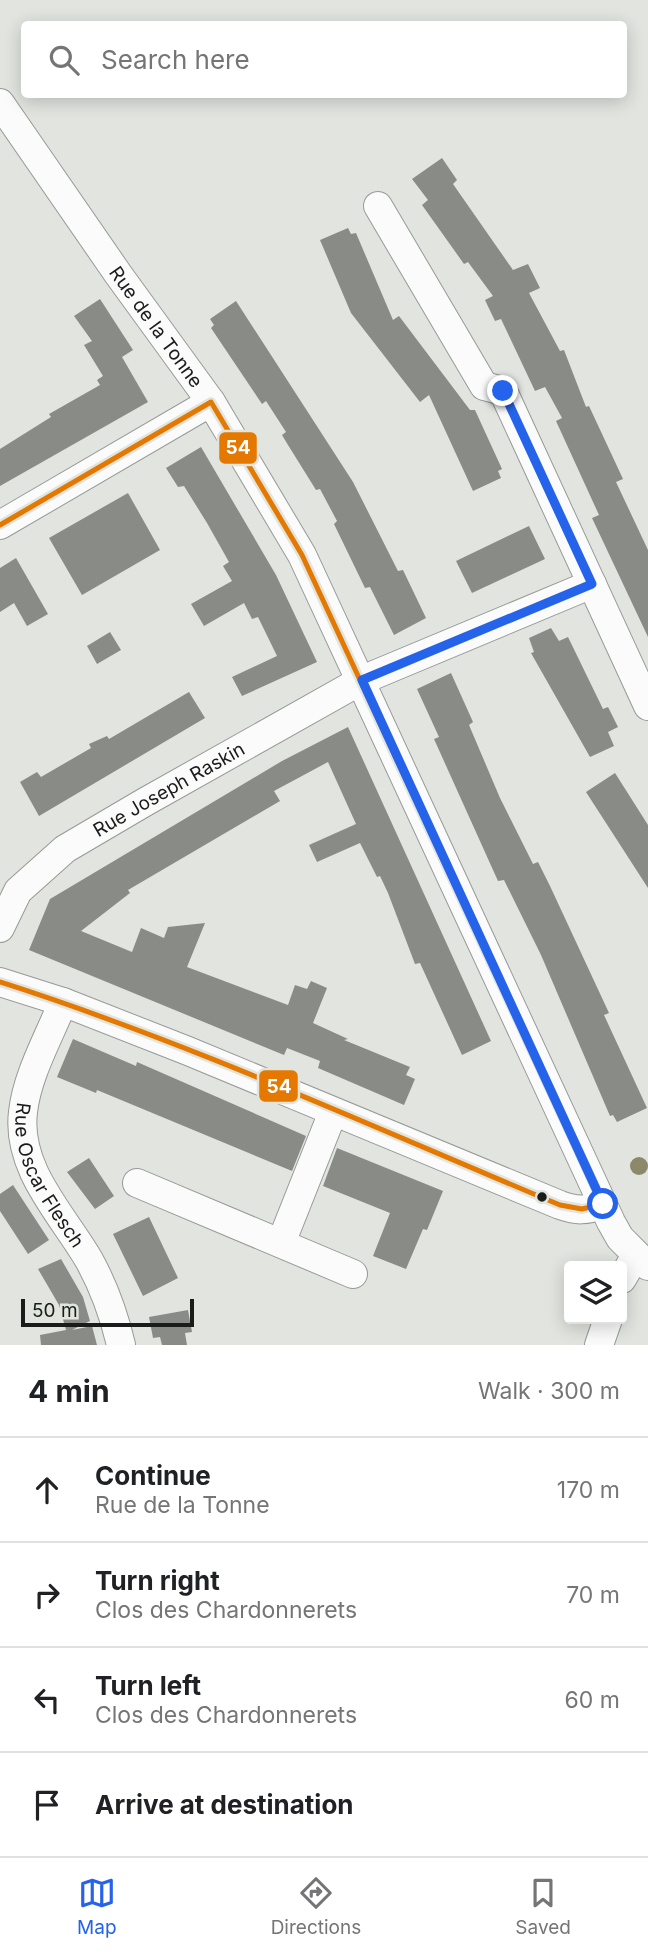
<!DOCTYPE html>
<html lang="en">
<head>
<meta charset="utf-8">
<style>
	:root { --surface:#fff; --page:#f2f2f2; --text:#202124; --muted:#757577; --line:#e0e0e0; --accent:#2563eb }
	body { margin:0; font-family:Inter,sans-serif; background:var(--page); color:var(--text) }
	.controls { position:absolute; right:21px; bottom:21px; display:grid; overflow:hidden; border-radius:7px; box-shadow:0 4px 18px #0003 }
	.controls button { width:63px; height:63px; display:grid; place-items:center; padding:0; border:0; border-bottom:2px solid var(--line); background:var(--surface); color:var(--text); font:35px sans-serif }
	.scale { position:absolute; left:21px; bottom:18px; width:173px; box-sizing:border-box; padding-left:7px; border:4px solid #1a1c19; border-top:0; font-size:19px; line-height:24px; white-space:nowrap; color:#1a1c19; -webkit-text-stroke:5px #e0e5de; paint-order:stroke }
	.stop { position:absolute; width:21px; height:21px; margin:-16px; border:5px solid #2563eb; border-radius:50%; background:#fff }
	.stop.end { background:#2563eb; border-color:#fff; box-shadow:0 2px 7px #0008 }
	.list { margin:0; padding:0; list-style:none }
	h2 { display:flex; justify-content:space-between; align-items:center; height:91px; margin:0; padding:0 28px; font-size:30px }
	h2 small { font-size:23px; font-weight:400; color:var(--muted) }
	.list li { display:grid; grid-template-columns:46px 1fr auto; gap:21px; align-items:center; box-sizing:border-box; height:105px; padding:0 28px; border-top:2px solid var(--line) }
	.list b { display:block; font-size:26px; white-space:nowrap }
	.list p { margin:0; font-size:23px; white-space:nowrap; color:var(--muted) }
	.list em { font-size:23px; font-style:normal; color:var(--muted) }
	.icon { flex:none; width:38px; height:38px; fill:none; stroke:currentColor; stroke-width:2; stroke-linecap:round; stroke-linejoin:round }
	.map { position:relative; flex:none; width:648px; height:1345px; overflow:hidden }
	.search { position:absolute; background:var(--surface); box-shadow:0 4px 18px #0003; left:21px; right:21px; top:21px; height:77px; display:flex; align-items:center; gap:18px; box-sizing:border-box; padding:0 24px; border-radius:7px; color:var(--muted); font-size:26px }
	.sheet { height:511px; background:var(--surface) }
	nav { display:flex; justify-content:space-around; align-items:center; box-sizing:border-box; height:98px; border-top:2px solid var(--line); background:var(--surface); font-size:19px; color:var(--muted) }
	nav a { display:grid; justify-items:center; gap:4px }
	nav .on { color:var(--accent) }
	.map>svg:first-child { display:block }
	.building { fill:#898b87 }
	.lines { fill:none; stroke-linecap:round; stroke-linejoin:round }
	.minor-casing { stroke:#979a96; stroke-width:30 }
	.minor { stroke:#fafbfa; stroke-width:28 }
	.bus-1-casing { stroke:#e0e5de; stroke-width:10 }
	.bus-1 { stroke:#e47801; stroke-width:5 }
	.tree { fill:#8b8969 }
	.route { stroke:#2563eb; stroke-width:9 }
	.bus-dot { fill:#1a1c19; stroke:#e0e5de; stroke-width:2.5 }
	.labels { text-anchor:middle; stroke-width:7; stroke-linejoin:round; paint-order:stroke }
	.street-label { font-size:19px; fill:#1a1c19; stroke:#e0e5de }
	.line-badge { stroke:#e0e5de; stroke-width:2.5 }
	.badge-label { font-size:19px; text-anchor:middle; font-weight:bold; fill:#fff }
</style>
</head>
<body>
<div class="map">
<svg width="648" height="1345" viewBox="0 0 648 1345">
	<rect width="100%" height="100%" fill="#e1e4df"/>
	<path class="building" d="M442,158L457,180L453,184L513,270L528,264L540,288L529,293L560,351L564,350L586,407L589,406L623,479L616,482L648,550V637L592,518L599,515L556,421L562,418L545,387L535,391L501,319L495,321L485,300L493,296L468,262L464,264L422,205L428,200L412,179Z
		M348,228L351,234L356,233L393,320L399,316L470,410H475L502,469L498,471L501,478L473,491L429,395L420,402L351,313L320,240Z
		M100,299L133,350L122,357L148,402L0,486V449L51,417L49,414L100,385L97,380L103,376L84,345L92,341L74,316Z
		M236,301L353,482L398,571L403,570L426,618L394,635L370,587L365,588L334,524L337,521L320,489L316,490L288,445L282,435L286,432L266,401L262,404L211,328L214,325L210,319Z
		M201,447L276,575L317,662L242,696L232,677L277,656L258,617L252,619L244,603L204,626L191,604L232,581L223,566L229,562L207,523L184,486L178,487L166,468Z
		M128,493L160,550L82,595L49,538Z
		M529,526L545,559L472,593L456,561Z
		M16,558L48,614L27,626L14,603L0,612V568Z
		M551,628L559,641L568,637L603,709L608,707L618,727L608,732L614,746L590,757L531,653L534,652L529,638Z
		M110,632L121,650L97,664L87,646Z
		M451,673L473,722L469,725L500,798L533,864L538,862L550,886L609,1013L604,1015L647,1108L617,1122L613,1115L610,1116L541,955L504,880L498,881L434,739L439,737L417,689Z
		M189,692L205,718L39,816L20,782L37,772L41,777L91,748L89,744L107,736L109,739Z
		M348,727L491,1041L462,1055L420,963L415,964L388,893L380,876L377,877L360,843L317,862L309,845L356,824L328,762L274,791L280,801L128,890L130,893L81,931L132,952L141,928L164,938L168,927L205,923L187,967L288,1005L295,985L307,989L311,981L327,988L313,1023L348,1039L344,1040L410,1067L406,1075L415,1079L404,1105L318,1068L320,1061L287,1048L284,1055L29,950L50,899L282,761Z
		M615,773L648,825V888L586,792Z
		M73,1039L136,1066L137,1062L306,1136L292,1171L97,1090L96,1093L57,1077Z
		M337,1148L443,1191L427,1230L423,1229L406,1269L373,1256L390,1213L323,1186Z
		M89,1158L114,1196L95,1209L67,1172Z
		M13,1185L49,1240L28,1254L0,1211V1194Z
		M149,1217L178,1278L143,1296L113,1234Z
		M61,1259L83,1297L90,1321L72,1330L92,1326L97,1345H41L40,1335L66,1330L59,1305L38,1269Z
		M188,1310L192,1332L185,1333L187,1345H162L160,1337L153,1338L149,1317Z"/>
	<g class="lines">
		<g class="minor-casing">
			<g id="minor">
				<path id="s1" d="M0,103L118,274L211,402L302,555L611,1222L620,1238L648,1266"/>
				<path d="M378,206L484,386L503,391L648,706"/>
				<path d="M0,525L211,402"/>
				<path id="s2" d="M0,928L18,891L65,849L145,802L362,680L592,584"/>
				<path d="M0,982L63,1002L188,1051L560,1205C576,1211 587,1211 603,1204"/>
				<path id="s3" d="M63,1002C49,1037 27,1075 23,1112C16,1169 63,1215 89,1260C104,1287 114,1315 121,1345"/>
				<path d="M137,1183L353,1274"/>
				<path d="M281,1243L333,1112"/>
				<path d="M622,1279L636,1255"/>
				<path d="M599,1345L608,1319"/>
			</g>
		</g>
		<use href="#minor" class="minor"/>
		<g class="bus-1-casing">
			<path id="bus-1" d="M0,525L211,402L302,555L603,1204L582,1209L560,1205C375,1128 191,1043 0,982"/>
		</g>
		<use href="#bus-1" class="bus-1"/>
	</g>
	<circle class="tree" cx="639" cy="1166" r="9"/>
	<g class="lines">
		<path class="route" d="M503,391L592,584L362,680L603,1204"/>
	</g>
	<circle class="bus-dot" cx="542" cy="1197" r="6"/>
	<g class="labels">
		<g class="street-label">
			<text dy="7" stroke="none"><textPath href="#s1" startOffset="273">Rue de la Tonne</textPath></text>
			<text dy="7" stroke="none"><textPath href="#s2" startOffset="224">Rue Joseph Raskin</textPath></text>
			<text dy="7" stroke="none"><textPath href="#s3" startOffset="187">Rue Oscar Flesch</textPath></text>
		</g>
	</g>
	<g class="line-badge">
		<rect x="218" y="431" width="40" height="34" rx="7" fill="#e47801"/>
		<rect x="258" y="1069" width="41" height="34" rx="7" fill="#e47801"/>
	</g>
	<g class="badge-label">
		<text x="238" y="454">54</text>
		<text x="279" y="1093">54</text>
	</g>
</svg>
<div class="controls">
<button><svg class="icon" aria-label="layers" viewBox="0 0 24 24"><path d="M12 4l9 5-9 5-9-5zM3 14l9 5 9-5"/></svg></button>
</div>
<div class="scale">50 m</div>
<div class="stop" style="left:603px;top:1204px"></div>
<div class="stop end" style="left:503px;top:391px"></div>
<div class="search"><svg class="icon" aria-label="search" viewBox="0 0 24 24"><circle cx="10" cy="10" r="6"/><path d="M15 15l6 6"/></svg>Search here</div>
</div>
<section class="sheet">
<h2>4 min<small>Walk · 300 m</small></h2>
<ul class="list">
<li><svg class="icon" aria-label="ahead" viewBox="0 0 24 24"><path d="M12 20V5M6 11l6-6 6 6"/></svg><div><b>Continue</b><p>Rue de la Tonne</p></div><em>170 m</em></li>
<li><svg class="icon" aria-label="right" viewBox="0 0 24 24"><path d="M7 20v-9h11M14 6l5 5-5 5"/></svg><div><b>Turn right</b><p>Clos des Chardonnerets</p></div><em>70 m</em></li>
<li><svg class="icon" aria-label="left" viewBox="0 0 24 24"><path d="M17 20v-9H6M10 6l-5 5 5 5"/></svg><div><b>Turn left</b><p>Clos des Chardonnerets</p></div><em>60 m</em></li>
<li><svg class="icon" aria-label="arrive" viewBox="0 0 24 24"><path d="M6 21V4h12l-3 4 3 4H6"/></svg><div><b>Arrive at destination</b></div></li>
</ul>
</section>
<nav>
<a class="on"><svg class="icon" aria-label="map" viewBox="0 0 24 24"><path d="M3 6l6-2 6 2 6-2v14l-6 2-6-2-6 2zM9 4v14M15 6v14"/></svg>Map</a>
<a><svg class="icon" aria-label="directions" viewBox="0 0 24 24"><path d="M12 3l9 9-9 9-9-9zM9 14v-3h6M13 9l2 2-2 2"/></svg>Directions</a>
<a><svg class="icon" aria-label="saved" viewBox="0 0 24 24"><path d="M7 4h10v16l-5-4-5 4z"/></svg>Saved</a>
</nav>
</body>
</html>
